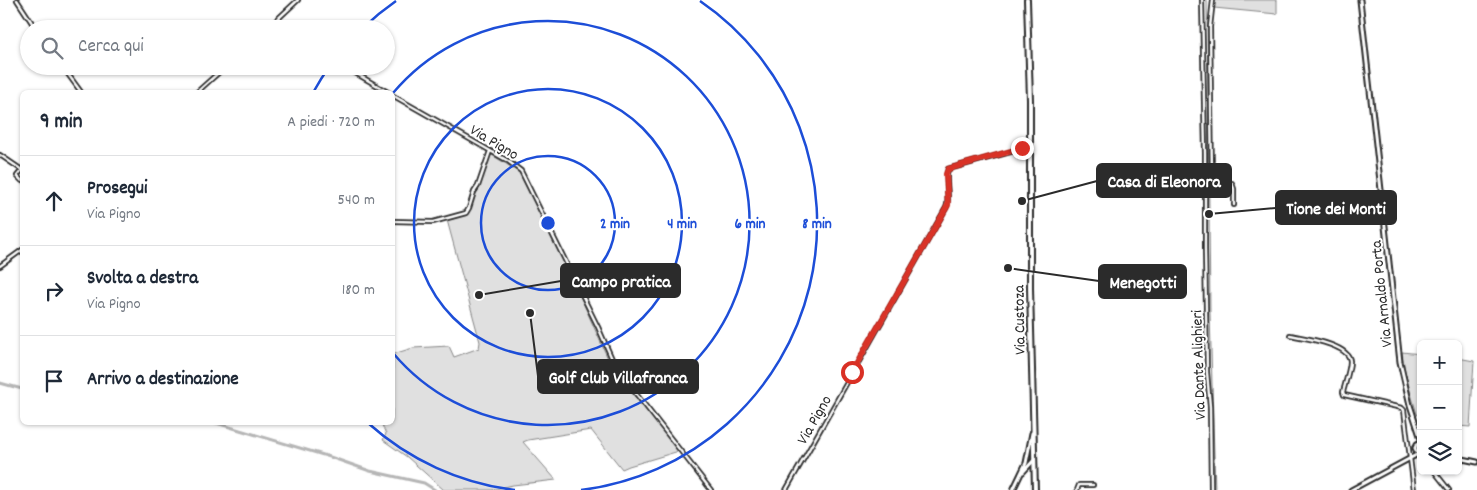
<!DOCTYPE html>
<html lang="it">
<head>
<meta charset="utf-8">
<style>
	:root { --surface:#fff; --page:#f2f2f3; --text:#1f2937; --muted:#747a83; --line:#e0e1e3 }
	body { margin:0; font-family:Dekko,sans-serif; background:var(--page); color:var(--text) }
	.controls { position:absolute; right:15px; bottom:15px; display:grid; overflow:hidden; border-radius:8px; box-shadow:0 1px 4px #0004 }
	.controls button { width:45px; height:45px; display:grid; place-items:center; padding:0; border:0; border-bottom:1px solid var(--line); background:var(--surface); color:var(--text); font:25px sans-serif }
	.stop { position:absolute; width:15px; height:15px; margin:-11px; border:4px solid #d93025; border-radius:50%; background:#fff }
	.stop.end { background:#d93025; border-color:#fff; box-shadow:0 1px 5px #0008 }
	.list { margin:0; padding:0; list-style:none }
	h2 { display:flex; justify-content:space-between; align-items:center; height:65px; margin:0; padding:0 20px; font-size:21px }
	h2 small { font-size:16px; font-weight:400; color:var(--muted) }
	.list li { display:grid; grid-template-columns:32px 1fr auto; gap:15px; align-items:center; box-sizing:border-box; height:90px; padding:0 20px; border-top:1px solid var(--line) }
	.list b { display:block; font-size:19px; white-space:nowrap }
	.list p { margin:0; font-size:16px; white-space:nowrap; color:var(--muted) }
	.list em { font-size:16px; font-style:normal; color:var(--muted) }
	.icon { flex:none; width:28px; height:28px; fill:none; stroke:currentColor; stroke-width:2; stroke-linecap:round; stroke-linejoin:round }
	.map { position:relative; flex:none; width:1477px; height:490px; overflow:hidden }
	.search { position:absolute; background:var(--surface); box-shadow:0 1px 4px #0004; left:20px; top:20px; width:375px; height:55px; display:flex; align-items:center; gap:12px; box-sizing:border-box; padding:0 18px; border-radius:28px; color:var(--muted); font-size:19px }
	.panel { position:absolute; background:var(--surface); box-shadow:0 1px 4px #0004; left:20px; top:90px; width:375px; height:335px; border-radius:8px }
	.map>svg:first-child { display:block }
	.green { fill:#e0e0e0; stroke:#868686 }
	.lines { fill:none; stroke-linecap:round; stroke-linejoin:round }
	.stream { stroke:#7e7e7e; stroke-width:1 }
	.canal { stroke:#b6b6b6; stroke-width:3 }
	.minor-casing { stroke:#2b2b2b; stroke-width:6 }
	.tertiary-casing { stroke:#2b2b2b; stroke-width:7 }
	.secondary-casing { stroke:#2b2b2b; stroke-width:8 }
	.minor { stroke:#fff; stroke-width:2.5 }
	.tertiary { stroke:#fff; stroke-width:3 }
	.secondary { stroke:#fff; stroke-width:4 }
	.route { stroke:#d93025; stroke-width:6 }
	.ring { fill:none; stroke:#1d4ed8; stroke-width:2.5 }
	.labels { text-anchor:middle; stroke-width:4; stroke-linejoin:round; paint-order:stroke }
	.street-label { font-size:16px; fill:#2b2b2b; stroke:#fff }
	.centre { fill:#1d4ed8; stroke:#fff; stroke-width:2.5 }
	.ring-label { font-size:15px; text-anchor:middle; font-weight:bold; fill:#1d4ed8; stroke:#fff; stroke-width:4; stroke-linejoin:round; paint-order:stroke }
	.leader { fill:none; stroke:#2b2b2b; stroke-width:2 }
	.callout-dot { fill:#2b2b2b; stroke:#fff; stroke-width:2 }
	.callout { fill:#2b2b2b; stroke:#2b2b2b; stroke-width:2 }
	.callout-label { font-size:18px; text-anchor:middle; font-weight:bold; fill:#fff }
</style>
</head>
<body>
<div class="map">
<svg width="1477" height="490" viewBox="0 0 1477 490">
	<rect width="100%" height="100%" fill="#fff"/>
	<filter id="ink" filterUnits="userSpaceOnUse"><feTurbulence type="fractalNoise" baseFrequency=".02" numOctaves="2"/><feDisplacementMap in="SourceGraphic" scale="10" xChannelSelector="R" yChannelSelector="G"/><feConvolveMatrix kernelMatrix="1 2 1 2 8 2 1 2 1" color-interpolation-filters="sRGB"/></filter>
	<g filter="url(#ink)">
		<path class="green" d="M1214,0H1277V14L1214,8Z
			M492,155L519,172L573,280L609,361L627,387L679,451L629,466L622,469L591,430L528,440L523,442L556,480L513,485L492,490H444L407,457L383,440L386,434L381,423L392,422L393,354L413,348L449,346L454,357L479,348L480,342L447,220L467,214L471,206L474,196L480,187L488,157Z
			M1402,352L1421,354V417L1417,414L1406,377Z
			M1458,358L1474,361L1470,427L1458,426Z"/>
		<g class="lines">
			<path class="stream" d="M1207,0L1210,313L1215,490"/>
			<path class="canal" d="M0,383L22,389
				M213,422L330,457L370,471L424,483L435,490"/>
			<g class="minor-casing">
				<path id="minor" d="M17,0L36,29
					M1202,0L1205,154V249L1207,372L1210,407L1211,490
					M1213,0L1210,27L1212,177L1214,183H1232L1234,189V205
					M272,24L279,29
					M267,29L298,0
					M62,66L81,92
					M343,66L388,92
					M197,92L226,66
					M392,95L508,161L521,171L598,327L616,368L711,490
					M0,155L22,170
					M22,170L17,176L22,181
					M392,221L433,222L466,213L469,208L474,192L478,186L490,151
					M0,266L22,250
					M1290,335C1303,338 1349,344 1350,361C1350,369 1345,384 1343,392L1344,395L1402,408L1404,410L1414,490
					M1434,471L1449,490
					M786,490L946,208C951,196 944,181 948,169L1014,151L1030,145
					M1077,490L1079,485H1093"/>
			</g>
			<g class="tertiary-casing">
				<path id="tertiary" d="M1360,0L1400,362L1410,405L1421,439
					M1420,453L1417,452L1415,448L1417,444L1421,442
					M1458,458L1477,462
					M1023,472L1034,460
					M1013,490L1026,463L1032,433
					M1351,490L1420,453"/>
			</g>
			<g class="secondary-casing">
				<path id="secondary" d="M1027,0L1030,100V288L1035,490"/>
			</g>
			<use href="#minor" class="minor"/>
			<use href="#tertiary" class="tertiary"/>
			<use href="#secondary" class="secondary"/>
		</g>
	</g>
	<g class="lines" filter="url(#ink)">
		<path class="route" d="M852,372L948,205L946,174L948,169L1022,148"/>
	</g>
	<g class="ring">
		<circle cx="548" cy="223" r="67"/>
		<circle cx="548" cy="223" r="134"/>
		<path d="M393 93A202 202 0 1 1 393 353"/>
		<path d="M515 490A269 269 0 0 1 368 423M314 91A269 269 0 0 1 329 67M363 28A269 269 0 0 1 396 1M700 1A269 269 0 0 1 581 490"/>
	</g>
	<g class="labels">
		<g class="street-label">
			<text transform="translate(495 141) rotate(31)" y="6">Via Pigno</text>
			<text transform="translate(1380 294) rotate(-96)" y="6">Via Arnaldo Porta</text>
			<text transform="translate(1018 320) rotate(-91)" y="6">Via Custoza</text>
			<text transform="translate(1197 365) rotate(-92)" y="6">Via Dante Alighieri</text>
			<text transform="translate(813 419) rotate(-60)" y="6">Via Pigno</text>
		</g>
	</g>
	<circle cx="548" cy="223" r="8" class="centre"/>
	<g class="ring-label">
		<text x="615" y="228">2 min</text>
		<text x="682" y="228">4 min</text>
		<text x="750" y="228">6 min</text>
		<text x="817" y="228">8 min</text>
	</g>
	<path class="leader" d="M1022 201L1097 181M1209 214L1276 208M479 295L561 281M1008 268L1099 281M530 313L538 376"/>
	<g class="callout-dot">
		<circle cx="1022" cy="201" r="5"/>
		<circle cx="1209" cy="214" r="5"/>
		<circle cx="479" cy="295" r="5"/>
		<circle cx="1008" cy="268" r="5"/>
		<circle cx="530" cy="313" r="5"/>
	</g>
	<g class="callout">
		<rect x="1097" y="164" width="134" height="33" rx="5"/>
		<rect x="1276" y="191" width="120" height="33" rx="5"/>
		<rect x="561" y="264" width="119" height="33" rx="5"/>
		<rect x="1099" y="265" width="87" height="33" rx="5"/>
		<rect x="538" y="360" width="160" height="33" rx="5"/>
	</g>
	<g class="callout-label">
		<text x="1164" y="187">Casa di Eleonora</text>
		<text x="1336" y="214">Tione dei Monti</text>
		<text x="621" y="287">Campo pratica</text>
		<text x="1143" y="288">Menegotti</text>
		<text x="618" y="383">Golf Club Villafranca</text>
	</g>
</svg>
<div class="controls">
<button>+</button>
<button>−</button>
<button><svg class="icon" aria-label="layers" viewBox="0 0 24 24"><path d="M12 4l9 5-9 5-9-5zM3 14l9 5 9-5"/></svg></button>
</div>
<div class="stop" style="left:852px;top:372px"></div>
<div class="stop end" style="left:1022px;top:148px"></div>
<div class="search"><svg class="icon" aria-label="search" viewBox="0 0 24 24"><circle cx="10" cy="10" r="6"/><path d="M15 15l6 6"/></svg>Cerca qui</div>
<section class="panel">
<h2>9 min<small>A piedi · 720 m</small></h2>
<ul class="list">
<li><svg class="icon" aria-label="ahead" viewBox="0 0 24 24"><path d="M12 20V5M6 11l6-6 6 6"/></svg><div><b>Prosegui</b><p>Via Pigno</p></div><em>540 m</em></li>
<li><svg class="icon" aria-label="right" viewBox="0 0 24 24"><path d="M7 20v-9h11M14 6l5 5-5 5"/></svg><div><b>Svolta a destra</b><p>Via Pigno</p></div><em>180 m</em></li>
<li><svg class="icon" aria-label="arrive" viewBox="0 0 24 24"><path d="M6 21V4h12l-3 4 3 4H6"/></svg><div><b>Arrivo a destinazione</b></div></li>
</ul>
</section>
</div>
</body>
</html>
